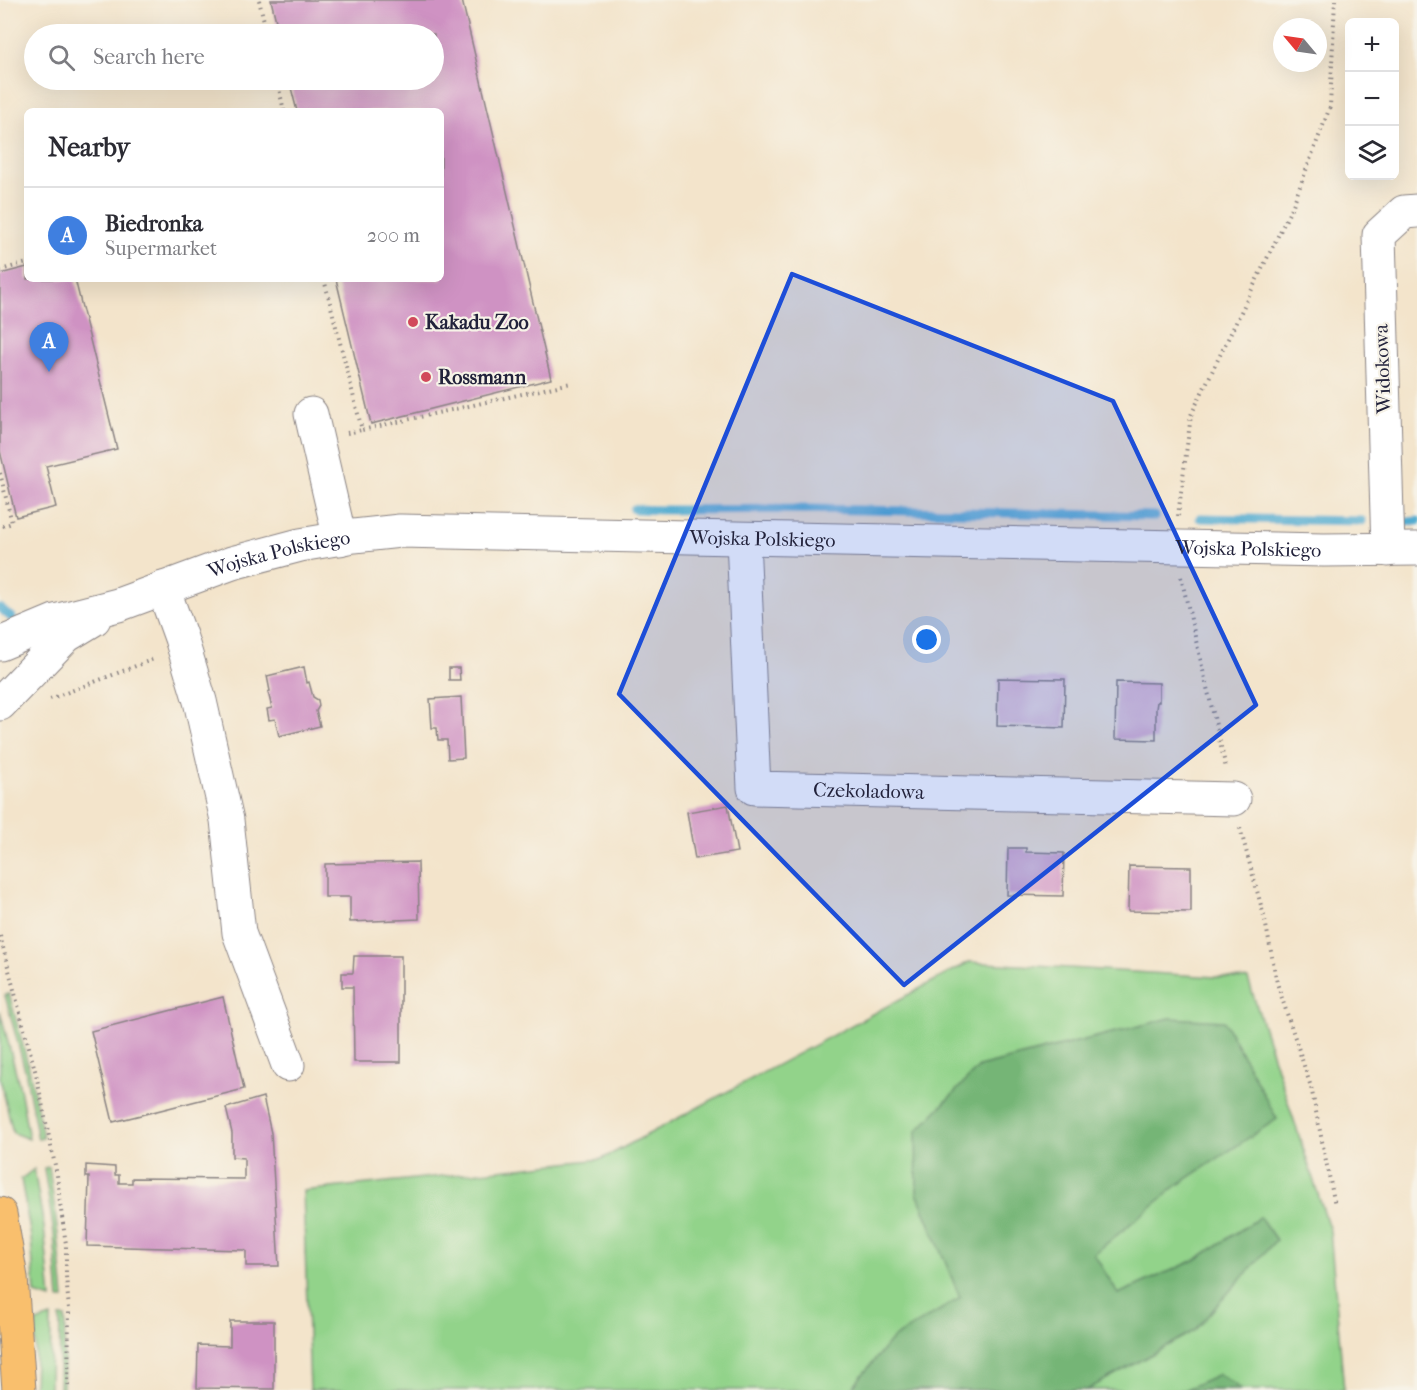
<!DOCTYPE html>
<html lang="en">
<head>
<meta charset="utf-8">
<style>
	:root { --surface:#fff; --page:#f2f2f3; --text:#2b2b33; --muted:#7c7c81; --line:#e1e1e2; --accent:#db2777 }
	body { margin:0; font-family:"IM FELL French Canon",serif; background:var(--page); color:var(--text) }
	.controls { position:absolute; right:18px; top:18px; display:grid; overflow:hidden; border-radius:9px; box-shadow:0 6px 24px #0002 }
	.controls button { width:54px; height:54px; display:grid; place-items:center; padding:0; border:0; border-bottom:2px solid var(--line); background:var(--surface); color:var(--text); font:30px sans-serif }
	.compass { position:absolute; left:1273px; top:18px; width:54px; height:54px; border-radius:50%; background:var(--surface); box-shadow:0 6px 24px #0002; rotate:299deg }
	.you { position:absolute; left:927px; top:640px; width:21px; height:21px; margin:-15px; border:4px solid #fff; border-radius:50%; background:#1a73e8; box-shadow:0 0 0 9px #1a73e833 }
	.badge { display:grid; place-items:center; width:39px; height:39px; border-radius:50%; background:var(--accent); color:#fff; font-size:20px; font-weight:700 }
	.pin { position:absolute; translate:-50% -50px; filter:drop-shadow(0 2px 3px #0008) }
	.pin::after { content:''; position:absolute; top:32px; width:21px; height:18px; background:inherit; clip-path:polygon(0 0,100% 0,50% 100%) }
	.list { margin:0; padding:0; list-style:none }
	h2 { display:flex; justify-content:space-between; align-items:center; height:78px; margin:0; padding:0 24px; font-size:26px }
	h2 small { font-size:20px; font-weight:400; color:var(--muted) }
	.list li { display:grid; grid-template-columns:39px 1fr auto; gap:18px; align-items:center; box-sizing:border-box; height:96px; padding:0 24px; border-top:2px solid var(--line) }
	.list b { display:block; font-size:22px; white-space:nowrap }
	.list p { margin:0; font-size:20px; white-space:nowrap; color:var(--muted) }
	.list em { font-size:20px; font-style:normal; color:var(--muted) }
	.icon { flex:none; width:33px; height:33px; fill:none; stroke:currentColor; stroke-width:2; stroke-linecap:round; stroke-linejoin:round }
	.map { position:relative; flex:none; width:1417px; height:1390px; overflow:hidden }
	.search { position:absolute; background:var(--surface); box-shadow:0 6px 24px #0002; left:24px; top:24px; width:420px; height:66px; display:flex; align-items:center; gap:15px; box-sizing:border-box; padding:0 21px; border-radius:33px; color:var(--muted); font-size:22px }
	.panel { position:absolute; background:var(--surface); box-shadow:0 6px 24px #0002; left:24px; top:108px; width:420px; height:174px; border-radius:9px }
	.map>svg:first-child { display:block }
	.green { fill:#92d38a; stroke:#5a7a62; stroke-width:1.5 }
	.forest { fill:#75b576; stroke:#4c6c58; stroke-width:1.5 }
	.lines { fill:none; stroke-linecap:round; stroke-linejoin:round }
	.stream { stroke:#53acd0; stroke-width:9 }
	.building { fill:#cf92c3 }
	.minor-casing { stroke:#8a8383; stroke-width:35 }
	.major-casing { stroke:#8a8383; stroke-width:35 }
	.path { stroke:#8a8383; stroke-width:4; stroke-dasharray:1.5 4.5; stroke-linecap:butt }
	.minor { stroke:#fff; stroke-width:33 }
	.major { stroke:#f9bf6d; stroke-width:33 }
	.marked { fill:#1d4ed8; fill-opacity:0.2; stroke:#1d4ed8; stroke-width:4.5; stroke-linejoin:round }
	.poi-dot { fill:#d1495b; stroke:#f7f3e8; stroke-width:2 }
	.labels { text-anchor:middle; stroke-width:4.5; stroke-linejoin:round; paint-order:stroke }
	.poi-label { font-size:20px; font-weight:bold; fill:#22223b; stroke:#f7f3e8; text-anchor:start }
	.street-label { font-size:20px; fill:#22223b; stroke:#f7f3e8 }
</style>
</head>
<body>
<div class="map">
<svg width="1417" height="1390" viewBox="0 0 1417 1390">
	<rect width="100%" height="100%" fill="#f7f3e8"/>
	<filter id="ink" filterUnits="userSpaceOnUse"><feTurbulence type="fractalNoise" baseFrequency=".0167" numOctaves="2"/><feDisplacementMap in="SourceGraphic" scale="12" xChannelSelector="R" yChannelSelector="G"/><feConvolveMatrix kernelMatrix="1 2 1 2 8 2 1 2 1" color-interpolation-filters="sRGB"/></filter>
	<filter id="wash" filterUnits="userSpaceOnUse"><feTurbulence type="fractalNoise" baseFrequency=".008" numOctaves="4" result="noise"/><feDisplacementMap in="SourceGraphic" scale="24" xChannelSelector="R" yChannelSelector="G"/><feGaussianBlur stdDeviation="1.35" result="paint"/><feColorMatrix in="noise" values="0 0 0 0 0 0 0 0 0 0 0 0 0 0 0 0 0 1.4 0 .05"/><feComposite in="paint" operator="in"/></filter>
	<g filter="url(#wash)">
		<rect width="100%" height="100%" fill="#f3e4cb"/>
		<path class="green" d="M969,962L1248,979L1330,1231L1344,1390H310L303,1191L602,1159Z
			M9,994L29,1068L43,1138L38,1139L25,1070L5,995Z
			M0,1011L20,1088L29,1139L13,1133L0,1078Z
			M49,1167L58,1235L64,1299H59L54,1234L44,1168Z
			M34,1169L44,1227L51,1299L35,1294L31,1237L21,1179Z
			M51,1317L50,1390H34L36,1322Z
			M60,1317H65L63,1390H59Z"/>
		<path class="forest" d="M1170,1018L1224,1021L1277,1119L1179,1184L1094,1254L1118,1294L1195,1260L1260,1217L1276,1240L1194,1331L1087,1390H850L892,1339L960,1298L917,1193L916,1132L979,1067Z
			M1219,1374L1242,1390H1184Z"/>
		<g class="lines">
			<path class="stream" d="M634,509L660,510L813,509L1155,516
				M1200,518L1362,521
				M1406,522L1417,521
				M0,608L12,618"/>
		</g>
		<g id="blocks">
			<path class="building" d="M271,0H462L551,379L371,424L336,279H441V111H297L289,80H434V34H279Z
				M27,267V279H75L117,449L46,466L56,507L16,517L0,451V274Z
				M304,667L307,683L309,682L313,697L318,700L319,706L316,711L320,726L279,736L275,719L269,720L267,709L272,708L268,692L270,691L267,676Z
				M449,668H459L460,680H449Z
				M998,678L1065,679L1064,728L997,726Z
				M1116,682L1159,683V702H1157L1156,709V740L1115,739Z
				M461,697L464,758L448,759L447,740H438L437,728H432L430,699Z
				M728,805L737,852L695,859L687,812Z
				M1008,848H1026V852L1064,853L1063,896L1007,895Z
				M418,862L419,919L350,922V897H325V864Z
				M1129,866L1191,867V912L1128,911Z
				M354,956H401V1062H354L353,987H342V973H353Z
				M223,997L244,1089L113,1122L91,1031Z
				M263,1097L271,1133L279,1266H246V1251L244,1250L87,1246L89,1177H86V1165L115,1167V1175H119V1183H132V1178L244,1179V1158L232,1157V1133L226,1108Z
				M230,1321H274V1389L197,1388L198,1345L230,1346Z"/>
		</g>
	</g>
	<g filter="url(#ink)">
		<use href="#blocks" fill-opacity="0" stroke="#8a8383" stroke-width="1.5"/>
		<g class="lines">
			<g class="minor-casing">
				<g id="minor">
					<path d="M311,414L340,539"/>
					<path id="s1" d="M743,539L754,788L1234,799"/>
					<path d="M1388,550L1379,235L1404,212L1417,211"/>
					<path d="M163,588L181,638L200,701L227,820L239,933L288,1065"/>
					<path id="s2" d="M0,644L55,621L118,605L232,563L300,545L354,536L400,531L1324,550L1417,549"/>
					<path d="M0,704L66,636L94,619"/>
				</g>
			</g>
			<g class="major-casing">
				<path id="major" d="M0,1214L11,1278L19,1390"/>
			</g>
			<path class="path" d="M259,0L267,34
				M277,80L284,111
				M0,270L27,263
				M324,279L362,430L571,383
				M347,433L362,430
				M0,473L12,523L0,527
				M1178,516L1191,415L1293,205L1330,107L1335,0
				M1181,577L1226,768
				M50,699L154,659
				M1240,828L1265,920L1277,983L1311,1087L1335,1205
				M0,936L36,1074L57,1175L60,1203L66,1244V1276L69,1309L68,1390"/>
			<use href="#minor" class="minor"/>
			<use href="#major" class="major"/>
		</g>
	</g>
	<path class="marked" d="M792,274L1113,401L1256,705L904,985L619,694Z"/>
	<g class="poi-dot">
		<circle cx="413" cy="322" r="6"/>
		<circle cx="426" cy="377" r="6"/>
	</g>
	<g class="labels">
		<g class="poi-label">
			<text x="425" y="329">Kakadu Zoo</text>
			<text x="438" y="384">Rossmann</text>
		</g>
		<g class="street-label">
			<text transform="translate(1382 369) rotate(-92)" y="7">Widokowa</text>
			<text dy="7" stroke="none"><textPath href="#s2" startOffset="780">Wojska Polskiego</textPath></text>
			<text dy="7" stroke="none"><textPath href="#s2" startOffset="1266">Wojska Polskiego</textPath></text>
			<text dy="7" stroke="none"><textPath href="#s2" startOffset="294">Wojska Polskiego</textPath></text>
			<text dy="7" stroke="none"><textPath href="#s1" startOffset="364">Czekoladowa</textPath></text>
		</g>
	</g>
</svg>
<div class="controls">
<button>+</button>
<button>−</button>
<button><svg class="icon" aria-label="layers" viewBox="0 0 24 24"><path d="M12 4l9 5-9 5-9-5zM3 14l9 5 9-5"/></svg></button>
</div>
<svg class="compass" viewBox="-18 -18 36 36"><path d="M0-13l5 13h-10z" fill="#e53935"/><path d="M0 13l5-13h-10z" fill="#7c7c81"/></svg>
<div class="you"></div>
<div class="pin badge" style="left:49px;top:372px;background:#3f7fe0">A</div>
<div class="search"><svg class="icon" aria-label="search" viewBox="0 0 24 24"><circle cx="10" cy="10" r="6"/><path d="M15 15l6 6"/></svg>Search here</div>
<section class="panel">
<h2>Nearby<small></small></h2>
<ul class="list">
<li><span class="badge" style="background:#3f7fe0">A</span><div><b>Biedronka</b><p>Supermarket</p></div><em>200 m</em></li>
</ul>
</section>
</div>
</body>
</html>
